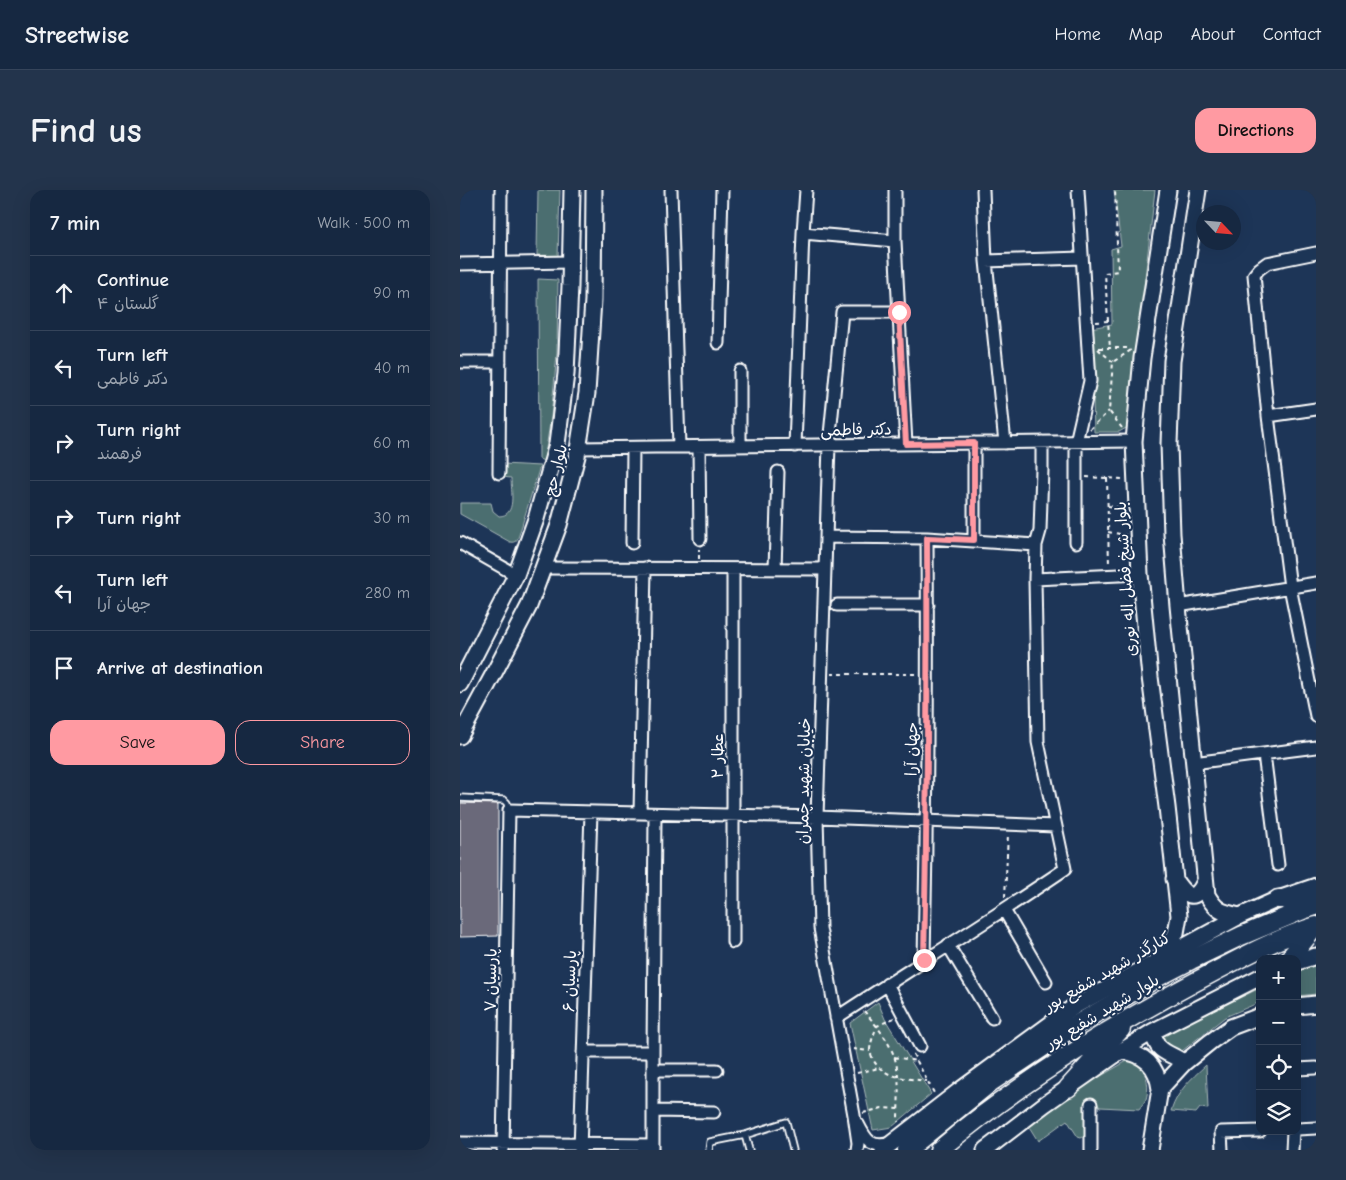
<!DOCTYPE html>
<html lang="en">
<head>
<meta charset="utf-8">
<style>
	:root { --surface:#162841; --page:#23344c; --text:#f1f3f6; --muted:#9ea6b1; --line:#35445a; --accent:#ff9aa2 }
	body { margin:0; font-family:"Comic Neue","Playpen Sans Arabic",sans-serif; background:var(--page); color:var(--text) }
	.controls { position:absolute; right:15px; bottom:15px; display:grid; overflow:hidden; border-radius:10px; box-shadow:0 5px 20px #0002 }
	.controls button { width:45px; height:45px; display:grid; place-items:center; padding:0; border:0; border-bottom:1px solid var(--line); background:var(--surface); color:var(--text); font:25px sans-serif }
	.compass { position:absolute; left:736px; top:15px; width:45px; height:45px; border-radius:50%; background:var(--surface); box-shadow:0 5px 20px #0002; rotate:116deg }
	.stop { position:absolute; width:15px; height:15px; margin:-11px; border:4px solid #ff9aa2; border-radius:50%; background:#fff }
	.stop.end { background:#ff9aa2; border-color:#fff; box-shadow:0 1px 5px #0008 }
	.list { margin:0; padding:0; list-style:none }
	h2 { display:flex; justify-content:space-between; align-items:center; height:65px; margin:0; padding:0 20px; font-size:21px }
	h2 small { font-size:16px; font-weight:400; color:var(--muted) }
	.list li { display:grid; grid-template-columns:32px 1fr auto; gap:15px; align-items:center; box-sizing:border-box; height:75px; padding:0 20px; border-top:1px solid var(--line) }
	.list b { display:block; font-size:19px; white-space:nowrap }
	.list p { margin:0; font-size:16px; white-space:nowrap; color:var(--muted) }
	.list em { font-size:16px; font-style:normal; color:var(--muted) }
	.actions { display:flex; gap:10px; padding:15px 20px }
	.actions a { flex:1; padding:11px 0; border:1px solid var(--accent); border-radius:15px; text-align:center; font-size:18px; color:var(--accent) }
	.actions .main { background:var(--accent); color:#111 }
	.icon { flex:none; width:28px; height:28px; fill:none; stroke:currentColor; stroke-width:2; stroke-linecap:round; stroke-linejoin:round }
	.map { position:relative; flex:none; width:856px; height:960px; overflow:hidden; border-radius:15px }
	header { display:flex; align-items:center; gap:30px; box-sizing:border-box; height:70px; padding:0 25px; background:var(--surface); border-bottom:1px solid var(--line) }
	header strong { font-size:24px }
	nav { display:flex; gap:28px; margin-inline-start:auto; font-size:18px }
	.intro { display:flex; align-items:center; justify-content:space-between; box-sizing:border-box; height:120px; padding:0 30px }
	h1 { margin:0; font-size:35px }
	.button { padding:12px 22px; border-radius:15px; background:var(--accent); color:#111; font-size:18px; font-weight:700 }
	main { display:flex; gap:30px; padding:0 30px }
	aside { flex:1; background:var(--surface); border-radius:15px; box-shadow:0 5px 20px #0002 }
	.map>svg:first-child { display:block }
	.green { fill:#4c6e6f; stroke:#a6b6b7 }
	.building { fill:#6a697a; stroke:#fff }
	.lines { fill:none; stroke-linecap:round; stroke-linejoin:round }
	.lane-casing { stroke:#fff; stroke-width:9 }
	.street-casing { stroke:#fff; stroke-width:15 }
	.secondary-casing { stroke:#fff; stroke-width:19 }
	.primary-casing { stroke:#fff; stroke-width:21 }
	.path { stroke:#fff; stroke-width:2; stroke-dasharray:4 4; stroke-linecap:butt }
	.lane { stroke:#1d3557; stroke-width:5.5 }
	.street { stroke:#1d3557; stroke-width:11 }
	.secondary { stroke:#1d3557; stroke-width:15 }
	.primary { stroke:#1d3557; stroke-width:18 }
	.route { stroke:#ff9aa2; stroke-width:6 }
	.labels { text-anchor:middle; stroke-width:4.5; stroke-linejoin:round; paint-order:stroke }
	.street-label { font-size:16px; fill:#fff; stroke:#1d3557 }
</style>
</head>
<body>
<header>
<strong>Streetwise</strong>
<nav><a>Home</a><a>Map</a><a>About</a><a>Contact</a></nav>
</header>
<div class="intro"><h1>Find us</h1><a class="button">Directions</a></div>
<main>
<aside>
<h2>7 min<small>Walk · 500 m</small></h2>
<ul class="list">
<li><svg class="icon" aria-label="ahead" viewBox="0 0 24 24"><path d="M12 20V5M6 11l6-6 6 6"/></svg><div><b>Continue</b><p>گلستان ۴</p></div><em>90 m</em></li>
<li><svg class="icon" aria-label="left" viewBox="0 0 24 24"><path d="M17 20v-9H6M10 6l-5 5 5 5"/></svg><div><b>Turn left</b><p>دکتر فاطمی</p></div><em>40 m</em></li>
<li><svg class="icon" aria-label="right" viewBox="0 0 24 24"><path d="M7 20v-9h11M14 6l5 5-5 5"/></svg><div><b>Turn right</b><p>فرهمند</p></div><em>60 m</em></li>
<li><svg class="icon" aria-label="right" viewBox="0 0 24 24"><path d="M7 20v-9h11M14 6l5 5-5 5"/></svg><div><b>Turn right</b></div><em>30 m</em></li>
<li><svg class="icon" aria-label="left" viewBox="0 0 24 24"><path d="M17 20v-9H6M10 6l-5 5 5 5"/></svg><div><b>Turn left</b><p>جهان آرا</p></div><em>280 m</em></li>
<li><svg class="icon" aria-label="arrive" viewBox="0 0 24 24"><path d="M6 21V4h12l-3 4 3 4H6"/></svg><div><b>Arrive at destination</b></div></li>
</ul>
<div class="actions"><a class="main">Save</a><a>Share</a></div>
</aside>
<div class="map">
<svg width="856" height="960" viewBox="0 0 856 960">
	<rect width="100%" height="100%" fill="#1d3557"/>
	<filter id="ink" filterUnits="userSpaceOnUse"><feTurbulence type="fractalNoise" baseFrequency=".02" numOctaves="2"/><feDisplacementMap in="SourceGraphic" scale="10" xChannelSelector="R" yChannelSelector="G"/><feConvolveMatrix kernelMatrix="1 2 1 2 8 2 1 2 1" color-interpolation-filters="sRGB"/></filter>
	<g filter="url(#ink)">
		<path class="green" d="M78,0H100L98,66L77,65Z
			M654,0H695L668,237L659,242H634L631,138L652,134L651,59L661,56Z
			M78,89L98,90L97,163L91,227L84,271L79,269Z
			M43,274L80,276L59,345C57,350 56,353 50,352L0,324V313H31L33,321L39,326C57,326 51,301 51,288L42,287Z
			M856,775V804L837,806V782Z
			M800,798V812L765,827L718,864L703,854L701,846Z
			M418,812L425,829L471,904L432,937L413,940L390,833Z
			M667,871C685,872 691,894 686,909C684,913 681,916 679,919L640,917L635,911L625,946L621,948L618,947L607,930L578,951L568,935L622,897Z
			M746,875L748,919L740,918L736,923L711,921C718,900 730,890 746,875Z"/>
		<path class="building" d="M0,613L38,614V746L0,747Z"/>
		<g class="lines">
			<g class="lane-casing">
				<path id="lane" d="M0,608L44,610L47,613L49,620
					M285,945L326,932L333,960
					M249,960L250,952L285,945L289,960"/>
			</g>
			<g class="street-casing">
				<path id="street" d="M211,0L219,257
					M435,0V51L446,254
					M523,0L526,71L545,253
					M343,43L435,51
					M856,63L807,73L799,79L794,85L808,226L830,397L856,526
					M526,71L622,68
					M0,74L110,72
					M258,153L262,0
					M0,172H40
					M280,181V256
					M808,226L856,219
					M514,253V350
					M335,256L343,43L346,0
					M239,257L240,349
					M119,258L674,251
					M39,283L41,0
					M366,347L467,348L576,355
					M616,352V252L630,191L618,0
					M0,353L56,385
					M172,353L173,258
					M83,378L364,379
					M315,379L318,282
					M575,389L680,384
					M377,415H468
					M718,416L856,393
					M804,564L818,675
					M733,573L856,557
					M180,623L185,378
					M544,720L586,792
					M273,752V379
					M488,755L532,828
					M464,770C467,629 468,488 467,348
					M427,794L460,856
					M376,828C452,778 530,730 605,679L578,552L575,389L576,355L580,341L582,279V252
					M123,862H193
					M837,879L856,878
					M193,880H257
					M193,921L254,922
					M398,934C406,950 411,959 431,953
					M837,939L856,938
					M0,953L193,955
					M43,960L49,620L357,627L596,636
					M120,960L131,622
					M193,960V862L195,624
					M397,960L398,953L394,925L360,738L357,627L369,255L382,122H439
					M631,960V914
					M762,960L761,942L800,941
					M832,960L833,941"/>
			</g>
			<g class="secondary-casing">
				<path id="secondary" d="M738,0L712,171L709,254L712,344L718,416L747,705C757,722 762,722 780,726
					M0,494L56,385L76,329L97,254L106,184L110,96L112,0
					M0,546L33,485L69,416L99,335L117,266L127,203L133,110L134,0
					M714,689C725,706 735,714 745,691
					M698,770L709,756L716,743L719,726L707,617L690,487L680,384L674,251L682,168L708,0
					M837,772L856,766
					M837,816L856,814
					M692,842C694,847 696,854 699,857C706,865 717,866 724,873
					M662,861C685,864 697,876 700,899
					M423,960L499,901L615,816L780,726L818,709L856,696
					M525,960L585,914L655,865L692,842L800,787
					M690,960L700,899L724,873L750,852L771,837L800,826"/>
			</g>
			<g class="primary-casing">
				<path id="primary" d="M818,709H856
					M829,769L855,737
					M608,898L661,839
					M447,960L531,892L619,833L700,786L731,770L781,746L843,720L856,716
					M479,960C557,894 645,840 735,792C775,771 814,749 856,736"/>
			</g>
			<path class="path" d="M648,131L645,83L658,81L655,0
				M636,132L648,131L650,158
				M639,158H671
				M638,159L653,172
				M662,238L649,221L653,172L671,160
				M630,239L649,221
				M626,287L664,289
				M647,288L649,376
				M648,316L665,318
				M648,342L666,345
				M239,369V359
				M371,484H457
				M545,707L548,644
				M404,821C416,835 428,849 434,866C441,886 438,910 438,932
				M434,828L417,836C414,844 411,851 410,859C410,862 411,864 412,867C421,889 447,888 467,891
				M393,859L410,861
				M453,864L474,903
				M434,867L457,871
				M397,883L419,878
				M403,923L422,918L438,919"/>
			<use href="#lane" class="lane"/>
			<use href="#street" class="street"/>
			<use href="#secondary" class="secondary"/>
			<use href="#primary" class="primary"/>
		</g>
	</g>
	<g class="lines" filter="url(#ink)">
		<path class="route" d="M439,122L446,254L514,253V350L467,348C468,488 467,629 464,770"/>
	</g>
	<g class="labels">
		<g class="street-label">
			<text transform="translate(396 239) rotate(-1)" y="6">دکتر فاطمی</text>
			<text transform="translate(95 280) rotate(-76)" y="6">بلوار حج</text>
			<text transform="translate(665 389) rotate(-94)" y="6">بلوار شیخ فضل اله نوری</text>
			<text transform="translate(451 559) rotate(-89)" y="6">جهان آرا</text>
			<text transform="translate(257 566) rotate(-90)" y="6">عطار ۲</text>
			<text transform="translate(343 591) rotate(-89)" y="6">خیابان شهید چمران</text>
			<text transform="translate(647 781) rotate(-30)" y="6">کنارگذر شهید شفیع پور</text>
			<text transform="translate(30 790) rotate(-89)" y="6">پارسیان ۷</text>
			<text transform="translate(109 791) rotate(-88)" y="6">پارسیان ۶</text>
			<text transform="translate(642 821) rotate(-31)" y="6">بلوار شهید شفیع پور</text>
		</g>
	</g>
</svg>
<div class="controls">
<button>+</button>
<button>−</button>
<button><svg class="icon" aria-label="locate" viewBox="0 0 24 24"><circle cx="12" cy="12" r="6"/><path d="M12 2v4M12 18v4M2 12h4M18 12h4"/></svg></button>
<button><svg class="icon" aria-label="layers" viewBox="0 0 24 24"><path d="M12 4l9 5-9 5-9-5zM3 14l9 5 9-5"/></svg></button>
</div>
<svg class="compass" viewBox="-18 -18 36 36"><path d="M0-13l5 13h-10z" fill="#e53935"/><path d="M0 13l5-13h-10z" fill="#9ea6b1"/></svg>
<div class="stop" style="left:439px;top:122px"></div>
<div class="stop end" style="left:464px;top:770px"></div>
</div>
</main>
</body>
</html>
